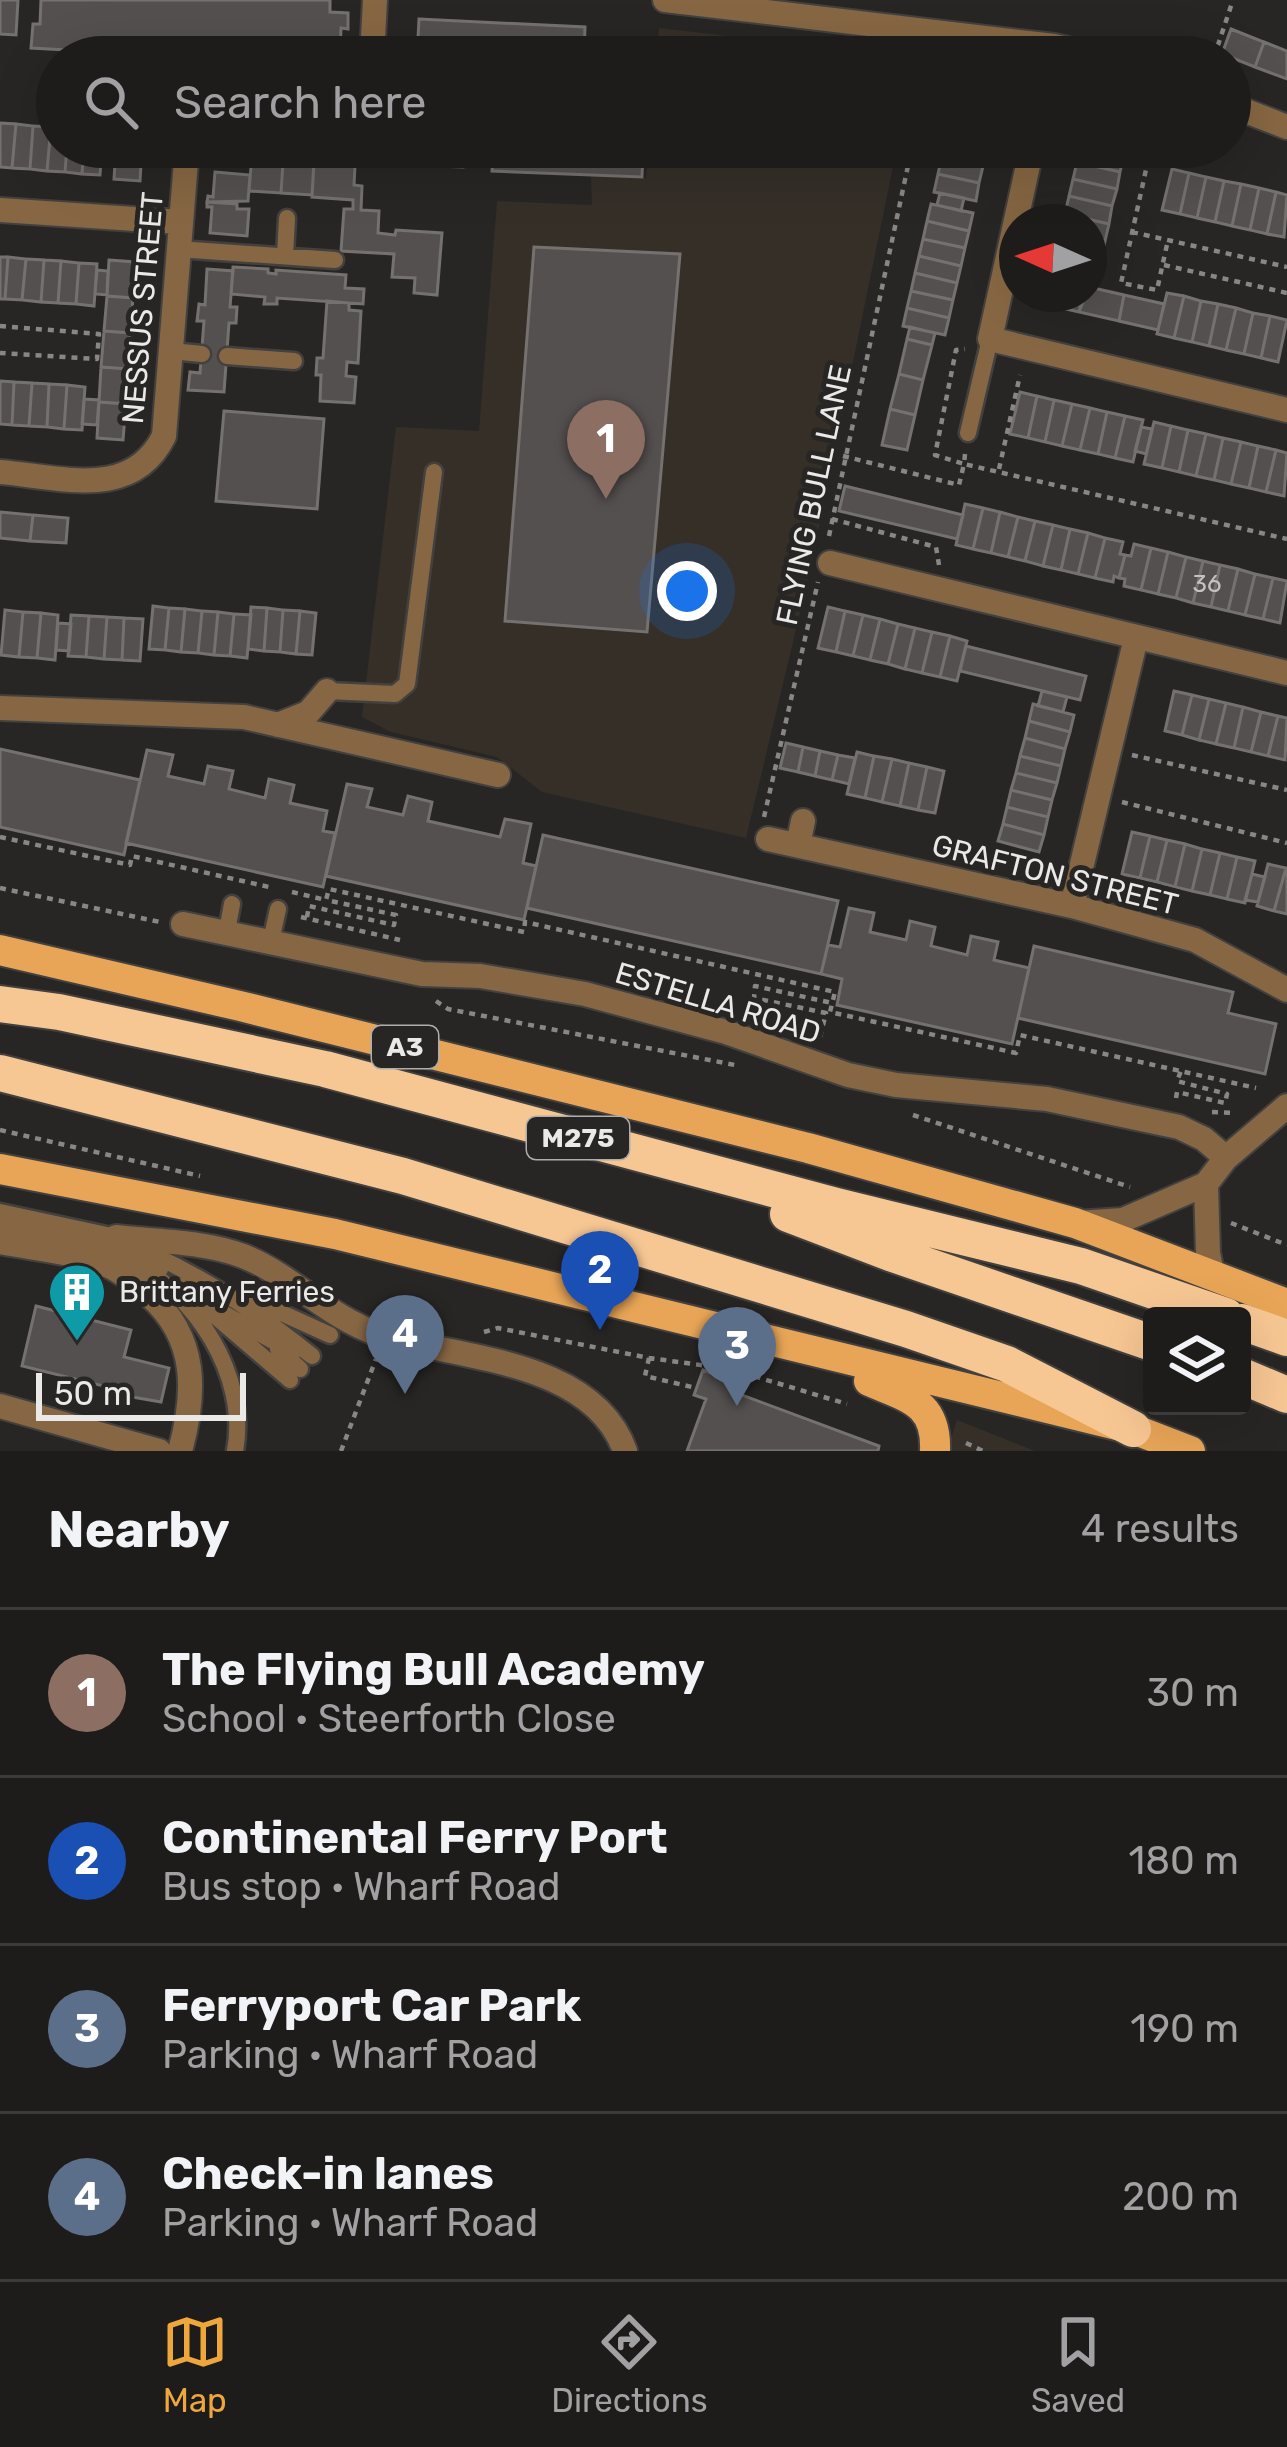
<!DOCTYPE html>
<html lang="en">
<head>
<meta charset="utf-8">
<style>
	:root { --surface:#1e1c1b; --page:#2b2928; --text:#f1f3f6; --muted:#a1a1a3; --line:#3c3a3a; --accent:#eea73d }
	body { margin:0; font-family:Rubik,sans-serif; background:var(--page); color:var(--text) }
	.controls { position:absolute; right:36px; bottom:36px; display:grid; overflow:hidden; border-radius:12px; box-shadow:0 12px 48px #0002 }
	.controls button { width:108px; height:108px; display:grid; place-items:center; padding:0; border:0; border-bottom:3px solid var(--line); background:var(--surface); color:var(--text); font:60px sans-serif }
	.compass { position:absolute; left:999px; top:204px; width:108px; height:108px; border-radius:50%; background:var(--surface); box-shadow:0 12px 48px #0002; rotate:273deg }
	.scale { position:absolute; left:36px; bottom:30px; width:210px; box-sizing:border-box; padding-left:12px; border:6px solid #eae9e7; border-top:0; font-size:33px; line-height:42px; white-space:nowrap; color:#eae9e7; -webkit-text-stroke:9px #282624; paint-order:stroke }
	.you { position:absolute; left:687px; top:591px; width:42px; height:42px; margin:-30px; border:9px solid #fff; border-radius:50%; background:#1a73e8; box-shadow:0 0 0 18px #1a73e833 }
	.badge { display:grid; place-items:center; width:78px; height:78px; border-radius:50%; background:var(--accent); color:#fff; font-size:39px; font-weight:700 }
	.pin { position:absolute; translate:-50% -99px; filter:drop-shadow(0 3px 6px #0008) }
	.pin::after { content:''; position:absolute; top:63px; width:42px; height:36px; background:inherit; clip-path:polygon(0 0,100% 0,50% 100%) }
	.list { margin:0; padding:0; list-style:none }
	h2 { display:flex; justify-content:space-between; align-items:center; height:156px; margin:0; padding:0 48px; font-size:51px }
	h2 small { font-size:39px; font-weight:400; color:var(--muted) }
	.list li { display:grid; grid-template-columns:78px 1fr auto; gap:36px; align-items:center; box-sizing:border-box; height:168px; padding:0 48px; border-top:3px solid var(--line) }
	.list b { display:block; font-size:45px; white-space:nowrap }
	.list p { margin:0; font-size:39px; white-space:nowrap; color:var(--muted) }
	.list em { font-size:39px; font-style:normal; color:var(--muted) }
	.icon { flex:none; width:66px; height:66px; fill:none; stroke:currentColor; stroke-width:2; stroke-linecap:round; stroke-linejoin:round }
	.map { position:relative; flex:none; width:1287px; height:1451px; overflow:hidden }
	.search { position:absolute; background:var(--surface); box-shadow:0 12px 48px #0002; left:36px; right:36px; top:36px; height:132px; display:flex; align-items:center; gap:30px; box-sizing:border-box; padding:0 42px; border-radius:66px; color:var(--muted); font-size:45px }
	.sheet { height:828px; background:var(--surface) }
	nav { display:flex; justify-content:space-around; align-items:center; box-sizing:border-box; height:168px; border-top:3px solid var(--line); background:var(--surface); font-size:33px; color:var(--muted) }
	nav a { display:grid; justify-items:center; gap:6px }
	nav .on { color:var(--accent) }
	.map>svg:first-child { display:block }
	.built { fill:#352f28 }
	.building { fill:#54504f; stroke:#75716f; stroke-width:3 }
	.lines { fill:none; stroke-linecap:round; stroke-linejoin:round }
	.service-casing { stroke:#43413f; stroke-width:21 }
	.minor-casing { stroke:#43413f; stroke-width:28 }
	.primary-casing { stroke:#43413f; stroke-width:34 }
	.motorway-casing { stroke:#43413f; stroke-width:40 }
	.path { stroke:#898785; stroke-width:4.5; stroke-dasharray:6 6; stroke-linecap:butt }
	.service { stroke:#876743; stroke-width:16 }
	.minor { stroke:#876743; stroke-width:24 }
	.primary { stroke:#e8a557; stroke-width:30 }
	.motorway { stroke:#f7c793; stroke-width:36 }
	.labels { text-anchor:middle; stroke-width:10; stroke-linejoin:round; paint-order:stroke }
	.number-label { font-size:24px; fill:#c4c3c1 }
	.shield { fill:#282624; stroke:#b0aeac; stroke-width:3 }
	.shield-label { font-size:27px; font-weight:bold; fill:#eae9e7 }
	.street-label { font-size:30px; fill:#eae9e7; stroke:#282624 }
	.poi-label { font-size:30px; fill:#eae9e7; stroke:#282624; text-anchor:start }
</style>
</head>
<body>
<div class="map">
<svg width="1287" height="1451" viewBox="0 0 1287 1451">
	<rect width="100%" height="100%" fill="#282624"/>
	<path class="built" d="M659,28L907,57H657Z
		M649,147H897L811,567L746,838L542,792L497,757L391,732L362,717L396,427L479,431L497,201L592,205L591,176L646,178Z
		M957,1420L1035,1451H947Z"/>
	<path class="building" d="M0,0H18L16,35L0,34Z
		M41,0H330V12L348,13V29L341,28L340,57L217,51V41L156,38L155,57H123V53L31,48L33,24H40Z
		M419,19L585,27L584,57H417Z
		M1231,29L1264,42L1255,67L1222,54Z
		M1264,42L1287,51V79L1255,67Z
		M0,123L16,124L12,168L0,167Z
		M16,124L33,126L30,169L12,168Z
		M33,126L51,127L47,171L30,169Z
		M51,127L57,128V147H67L65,172L47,171Z
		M67,147H84L82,174L65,172Z
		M84,147H102L100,175L82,174Z
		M102,147H116L115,166L100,165Z
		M116,147H142L140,181L114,179Z
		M411,147H578L643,151L642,177L492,171L493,160L464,159L463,167L410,165Z
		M944,147H983L987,148L983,166L942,156Z
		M1080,147L1124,155L1120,172L1077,162Z
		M252,155L279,157V163H283L281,193L249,191Z
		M942,156L983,166L979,183L938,174Z
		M289,158L314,160L312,195L281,193L283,163H288Z
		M1077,162L1120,172L1117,189L1073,179Z
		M314,163L355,166L354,185L362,186L361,210L379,211L378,233L395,235L396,230L442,233L437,295L414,293L415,278L392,277L394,254L341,251L344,209H353V200L312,197Z
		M1172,169L1189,173L1180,214L1162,210Z
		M215,172L250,175L248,201L207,202L208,196L213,197Z
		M1189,173L1206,177L1197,218L1180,214Z
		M938,174L979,183L976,201L934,192Z
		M1206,177L1224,181L1215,222L1197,218Z
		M1073,179L1117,189L1112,206L1069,196Z
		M1224,181L1241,184L1232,226L1215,222Z
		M1241,184L1259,188L1250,230L1232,226Z
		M1259,188L1276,192L1267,234L1250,230Z
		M1276,192L1287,195L1284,237L1267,234Z
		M940,193L964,198L961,211L937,205Z
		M1069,196L1112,206L1109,224L1065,214Z
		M207,202L237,204V209H249L247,236L210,233L212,207H207Z
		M931,204L973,213L969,231L927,221Z
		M1065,214L1109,224L1105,241L1089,237V222H1063Z
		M927,221L969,231L965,248L923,239Z
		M1089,237L1105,241L1101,258L1089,255Z
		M923,239L965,248L961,266L919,256Z
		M534,247L680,254L647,632L505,621Z
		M919,256L961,266L957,283L915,273Z
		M0,257H8L5,299H0Z
		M8,257L26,259L22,300L5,299Z
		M26,259L44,260L41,302L22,300Z
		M44,260L61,261L58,303L41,302Z
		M109,260L135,262L133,298L107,296Z
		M61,261L79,263L76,304L58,303Z
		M79,263L97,264L94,306L76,304Z
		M233,267L268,269V273L276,274V270L346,275L345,288L364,289L363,304L277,298V304H264L265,297L231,294Z
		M207,269L233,271L230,307H237L236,323H229L224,392L188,390L190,372L200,373L204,321H197L199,304L205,305Z
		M97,270L108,271L107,295L95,294Z
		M915,273L957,283L953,300L911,291Z
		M1089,287L1124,295L1119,321L1079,312Z
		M911,291L953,300L949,318L907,308Z
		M1167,293L1184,296L1174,338L1157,334Z
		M1042,294H1083L1079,312L1040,303Z
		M1124,295L1164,304L1158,330L1119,321Z
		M107,296L133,298L130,333L104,331Z
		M1184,296L1201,301L1192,342L1174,338Z
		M327,301L349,303V310L361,311L358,363L347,362L346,376L356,377L354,403L320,401L321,375H316L317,358H323Z
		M1201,301L1218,304L1209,346L1192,342Z
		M1218,304L1236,308L1226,350L1209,346Z
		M907,308L949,318L945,335L903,326Z
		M1236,308L1253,313L1244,354L1226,350Z
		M1253,313L1270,316L1261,358L1244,354Z
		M1270,316L1287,320L1278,362L1261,358Z
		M910,327L935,333L932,345L907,339Z
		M104,331L130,333L128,369L101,367Z
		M907,339L932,345L923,380L899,374Z
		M101,367L128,369L126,404L99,402Z
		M899,374L923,380L915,415L890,409Z
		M0,381L14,382L12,425L0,424Z
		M14,382L32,383L29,426L12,425Z
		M32,383L49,384L47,427L29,426Z
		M49,384L67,385L64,429L47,427Z
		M67,385L85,387L82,430L64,429Z
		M1020,392L1037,396L1028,438L1010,434Z
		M1037,396L1054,400L1045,442L1028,438Z
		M84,399L99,400L97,425L82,424Z
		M1054,400L1072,404L1062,446L1045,442Z
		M99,402L126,404L123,440L97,438Z
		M1072,404L1090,408L1080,450L1062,446Z
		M1090,408L1107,412L1098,454L1080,450Z
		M890,409L915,415L907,450L882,445Z
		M224,411L324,419L317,509L216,501Z
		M1107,412L1125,416L1115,458L1098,454Z
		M1125,416L1143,420L1133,462L1115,458Z
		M1154,422L1171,426L1162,468L1144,464Z
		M1171,426L1188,430L1179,472L1162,468Z
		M1141,427L1152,429L1146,454L1135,451Z
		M1188,430L1206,434L1196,476L1179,472Z
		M1206,434L1223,438L1214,480L1196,476Z
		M1223,438L1241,442L1231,484L1214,480Z
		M1241,442L1258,446L1249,488L1231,484Z
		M1258,446L1276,450L1266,492L1249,488Z
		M1276,450L1287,453L1284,496L1266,492Z
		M845,486L963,515L957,539L839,511Z
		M965,504L983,508L973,549L956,545Z
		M983,508L1000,512L991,553L973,549Z
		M0,512L33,515L30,541L0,538Z
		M1000,512L1018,517L1008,557L991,553Z
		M33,515L68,518L66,543L30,541Z
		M1018,517L1035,521L1025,561L1008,557Z
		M1035,521L1053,525L1043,566L1025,561Z
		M1053,525L1070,529L1061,570L1043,566Z
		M1070,529L1088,533L1078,574L1061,570Z
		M1088,533L1105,538L1095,578L1078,574Z
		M1105,538L1123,542L1120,554L1125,555L1119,578L1114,576L1113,582L1095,578Z
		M1134,544L1151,548L1141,590L1124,586L1125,579L1119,578L1125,555L1131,556Z
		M1151,548L1168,552L1158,594L1141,590Z
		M1168,552L1186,557L1176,598L1158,594Z
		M1186,557L1203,561L1193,603L1176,598Z
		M1203,561L1220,565L1211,607L1193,603Z
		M1220,565L1238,569L1228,611L1211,607Z
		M1238,569L1255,574L1245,615L1228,611Z
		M1255,574L1273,578L1263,619L1245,615Z
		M1273,578L1287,581L1280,623L1263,619Z
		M153,606L169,608L165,650L149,649Z
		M251,607L267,608L264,651L248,649Z
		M828,607L845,611L836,652L818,648Z
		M169,608L185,609L181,652L165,650Z
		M267,608L283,610L280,652L264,651Z
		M185,609L202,611L198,653L181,652Z
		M5,610L23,612L19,657L1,655Z
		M283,610L300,611L296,654L280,652Z
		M202,611L218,612L214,655L198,653Z
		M300,611L316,613L312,655L296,654Z
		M845,611L863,615L853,656L836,652Z
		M23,612L41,613L37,658L19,657Z
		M218,612L234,614L230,656L214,655Z
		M41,613L58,615L55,660L37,658Z
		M234,614L251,615L247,658L230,656Z
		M71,615L89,616L86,657L68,656Z
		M863,615L880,619L870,660L853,656Z
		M89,616L107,617L104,659L86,657Z
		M107,617L124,618L122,660L104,659Z
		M124,618L143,619L140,661L122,660Z
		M880,619L898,624L888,664L870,660Z
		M58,623L71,624L69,651L56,650Z
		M898,624L915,628L905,669L888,664Z
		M915,628L932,632L922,673L905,669Z
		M932,632L950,636L940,677L922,673Z
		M950,636L967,641L957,681L940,677Z
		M966,646L1086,676L1080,700L960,671Z
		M1042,691L1067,697L1063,712L1038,706Z
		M1174,691L1192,695L1182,735L1165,731Z
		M1192,695L1209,699L1199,740L1182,735Z
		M1209,699L1226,703L1216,744L1199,740Z
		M1226,703L1243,707L1234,748L1216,744Z
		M1033,704L1074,715L1070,732L1029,721Z
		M1243,707L1261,712L1251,752L1234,748Z
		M1261,712L1278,716L1268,756L1251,752Z
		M1278,716L1287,718L1285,760L1268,756Z
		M1029,721L1070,732L1065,749L1025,738Z
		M1025,738L1065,749L1061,766L1020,756Z
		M786,743L803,747L798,772L780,768Z
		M803,747L820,751L815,776L798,772Z
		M0,749L140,780L124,855L0,827Z
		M147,750L173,755L168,776L204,784L208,766L233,771L229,789L265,798L269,779L294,785L290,803L327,811L323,831L335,833L323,887L126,843Z
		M820,751L838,755L832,780L815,776Z
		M857,752L874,756L865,798L847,794Z
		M838,755L855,758L849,784L832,780Z
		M874,756L892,759L882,802L865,798Z
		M1020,756L1061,766L1057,783L1016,773Z
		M892,759L909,763L900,806L882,802Z
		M909,763L927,767L918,810L900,806Z
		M927,767L944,771L935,813L918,810Z
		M1016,773L1057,783L1052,800L1011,790Z
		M347,784L372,789L367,807L403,815L408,796L432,802L428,821L500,837L505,819L531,824L523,863L536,866L524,920L326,876Z
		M1011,790L1052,800L1048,817L1007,807Z
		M1007,807L1048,817L1044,835L1003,824Z
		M1003,824L1044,835L1039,852L998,841Z
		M1132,832L1150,836L1140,878L1122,874Z
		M543,835L838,901L821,974L527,908Z
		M1150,836L1167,840L1157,882L1140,878Z
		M1167,840L1185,844L1175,887L1157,882Z
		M1185,844L1202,849L1192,891L1175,887Z
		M1202,849L1220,853L1210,895L1192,891Z
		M1220,853L1237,857L1227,899L1210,895Z
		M1237,857L1255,861L1245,903L1227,899Z
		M1268,864L1286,868L1274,911L1257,906Z
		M1286,868H1287V914L1274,911Z
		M1252,874L1265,877L1258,902L1245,900Z
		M849,908L874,913L870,932L906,940L910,921L935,927L931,946L967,955L971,936L998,942L994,960L1029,968L1012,1044L837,1005L842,979L821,974L828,945L840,947Z
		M1034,946L1233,992L1228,1013L1276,1024L1265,1074L1018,1018Z
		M36,1306L131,1330L124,1357L169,1368L161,1402L115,1394L116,1389L22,1366Z
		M703,1370L735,1382L731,1391L879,1446L878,1451H687L706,1399L694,1395Z"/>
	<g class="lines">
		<g class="service-casing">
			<path id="service" d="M178,249L335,260
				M285,256L287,218
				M171,351L202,354
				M227,356L294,361
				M968,433L990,339
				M327,691L395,694L407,684L434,472
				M227,931L232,904
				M271,941L278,909
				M0,1212L116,1237L160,1269
				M0,1223C41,1234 88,1240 127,1259C195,1292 249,1376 235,1451
				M149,1253C209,1280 261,1315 312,1356
				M180,1286L290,1380
				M253,1300L330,1335
				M221,1312L293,1352
				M278,1349L300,1369"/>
		</g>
		<g class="minor-casing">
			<path id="minor" d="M665,0L1054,46L1101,57
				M372,57L375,0
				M1230,105L1287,127
				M1032,147L990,339L1287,410
				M0,210L180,222
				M0,472C61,477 132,501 164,436L186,161L193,147
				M830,563L1287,673
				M0,708L244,717L498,775
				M278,725L308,713L327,691
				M768,839L1072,906L1195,940L1287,990
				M798,845L803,821
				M1072,906L1136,638
				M183,924L422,974L480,976L585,994L726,1032L848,1075L896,1085L1047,1099L1179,1127L1204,1139L1226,1158
				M1206,1184L1208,1253L1212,1273
				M1077,1223L1123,1220L1206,1184L1226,1158L1287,1106
				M116,1237C156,1242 205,1241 243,1256C291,1275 328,1317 378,1334C455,1359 592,1358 625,1451
				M0,1242C36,1249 77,1252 111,1267C125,1274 137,1285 149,1295C198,1338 196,1393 180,1451
				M0,1406L159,1451"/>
		</g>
		<g class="primary-casing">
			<path id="primary" d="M0,950L240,1006L808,1148L1075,1223L1287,1304
				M0,1169L335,1234L1133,1429L1190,1451
				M869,1381C908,1398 937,1402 935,1451"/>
		</g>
		<g class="motorway-casing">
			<path id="motorway" d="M0,1004L59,1012L325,1069L836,1206L1081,1266L1226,1316
				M0,1073L403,1176L906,1329L1007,1364L1133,1429
				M788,1214L890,1253L1152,1343
				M1242,1322L1287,1338
				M1242,1376L1287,1395"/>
		</g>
		<path class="path" d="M1214,57L1233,0
			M1151,147L1121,283L1157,290L1168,240
			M1132,232L1287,267
			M1164,265L1287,293
			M0,326L99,334L97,359L0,353
			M965,454L964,464L935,455L956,350L965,349
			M843,456L959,485L964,464L1287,539
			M999,469L1020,375
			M832,519L936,547L939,565
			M829,536L912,147
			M1132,755L1287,790
			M1122,802L1287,843
			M764,817L818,582
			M0,837L130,865L132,856L269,887
			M0,888L160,922
			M292,892L326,900L329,889L524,932L525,922L835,992L830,1012L1016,1053L1020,1035L1256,1088
			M301,917L400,940
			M307,917L309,906L394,925L396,915L326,900
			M436,1001L448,1009L735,1065
			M820,1037L826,1013L754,998L755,986L832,1003
			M1176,1098L1177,1092L1225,1103L1227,1094L1177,1081L1181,1071
			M1212,1112L1236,1113
			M913,1115L1130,1187
			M0,1130L200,1176
			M1231,1223L1287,1245
			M484,1332L498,1328L649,1358L730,1369L847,1404
			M649,1358L645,1376L696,1388
			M966,1443L983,1451
			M341,1451L376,1359"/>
		<use href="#service" class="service"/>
		<use href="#minor" class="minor"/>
		<use href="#primary" class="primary"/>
		<use href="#motorway" class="motorway"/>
	</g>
	<defs>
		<g id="building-pin" transform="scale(3)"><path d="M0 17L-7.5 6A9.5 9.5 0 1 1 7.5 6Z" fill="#0f9aa8" stroke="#282624"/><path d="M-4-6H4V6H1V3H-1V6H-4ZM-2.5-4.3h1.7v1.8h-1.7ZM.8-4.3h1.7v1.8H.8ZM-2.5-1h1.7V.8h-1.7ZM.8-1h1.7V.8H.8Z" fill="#fff"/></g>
	</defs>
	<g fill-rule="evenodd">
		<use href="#building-pin" x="77" y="1292"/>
	</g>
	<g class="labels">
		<g class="number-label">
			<text x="1207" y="592">36</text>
		</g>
		<g class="shield">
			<rect x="372" y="1026" width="66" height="42" rx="9"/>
			<rect x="527" y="1117" width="102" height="42" rx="9"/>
		</g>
		<g class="shield-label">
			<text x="405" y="1056">A3</text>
			<text x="578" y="1147">M275</text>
		</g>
		<g class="street-label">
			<text transform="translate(143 308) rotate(-85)" y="10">NESSUS STREET</text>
			<text transform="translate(814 495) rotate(-78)" y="10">FLYING BULL LANE</text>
			<text transform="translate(1055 875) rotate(14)" y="10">GRAFTON STREET</text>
			<text transform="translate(718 1003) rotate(17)" y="10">ESTELLA ROAD</text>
		</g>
		<g class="poi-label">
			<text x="119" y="1302">Brittany Ferries</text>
		</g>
	</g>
</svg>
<div class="controls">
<button><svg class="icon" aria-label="layers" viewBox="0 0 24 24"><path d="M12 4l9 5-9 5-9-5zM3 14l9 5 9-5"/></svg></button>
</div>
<svg class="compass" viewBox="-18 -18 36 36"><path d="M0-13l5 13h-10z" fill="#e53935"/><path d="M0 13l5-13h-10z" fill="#a1a1a3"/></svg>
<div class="scale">50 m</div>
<div class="you"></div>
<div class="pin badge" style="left:606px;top:499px;background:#8d6e63">1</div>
<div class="pin badge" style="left:600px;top:1330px;background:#1a4fb4">2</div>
<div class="pin badge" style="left:737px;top:1406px;background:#5c6f8a">3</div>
<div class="pin badge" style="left:405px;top:1394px;background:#5c6f8a">4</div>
<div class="search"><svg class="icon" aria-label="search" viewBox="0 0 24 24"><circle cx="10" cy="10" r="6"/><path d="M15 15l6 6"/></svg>Search here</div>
</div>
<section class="sheet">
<h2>Nearby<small>4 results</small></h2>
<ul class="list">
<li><span class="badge" style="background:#8d6e63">1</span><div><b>The Flying Bull Academy</b><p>School · Steerforth Close</p></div><em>30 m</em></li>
<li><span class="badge" style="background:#1a4fb4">2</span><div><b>Continental Ferry Port</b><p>Bus stop · Wharf Road</p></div><em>180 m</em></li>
<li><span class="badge" style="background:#5c6f8a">3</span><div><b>Ferryport Car Park</b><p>Parking · Wharf Road</p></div><em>190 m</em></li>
<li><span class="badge" style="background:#5c6f8a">4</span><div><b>Check-in lanes</b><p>Parking · Wharf Road</p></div><em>200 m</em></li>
</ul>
</section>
<nav>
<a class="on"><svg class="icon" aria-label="map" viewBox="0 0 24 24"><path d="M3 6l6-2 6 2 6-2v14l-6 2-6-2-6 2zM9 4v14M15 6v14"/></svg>Map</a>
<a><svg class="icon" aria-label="directions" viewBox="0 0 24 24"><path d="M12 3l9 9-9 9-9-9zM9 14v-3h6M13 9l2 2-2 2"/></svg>Directions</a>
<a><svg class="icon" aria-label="saved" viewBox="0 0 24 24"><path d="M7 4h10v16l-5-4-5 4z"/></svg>Saved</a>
</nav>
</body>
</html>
